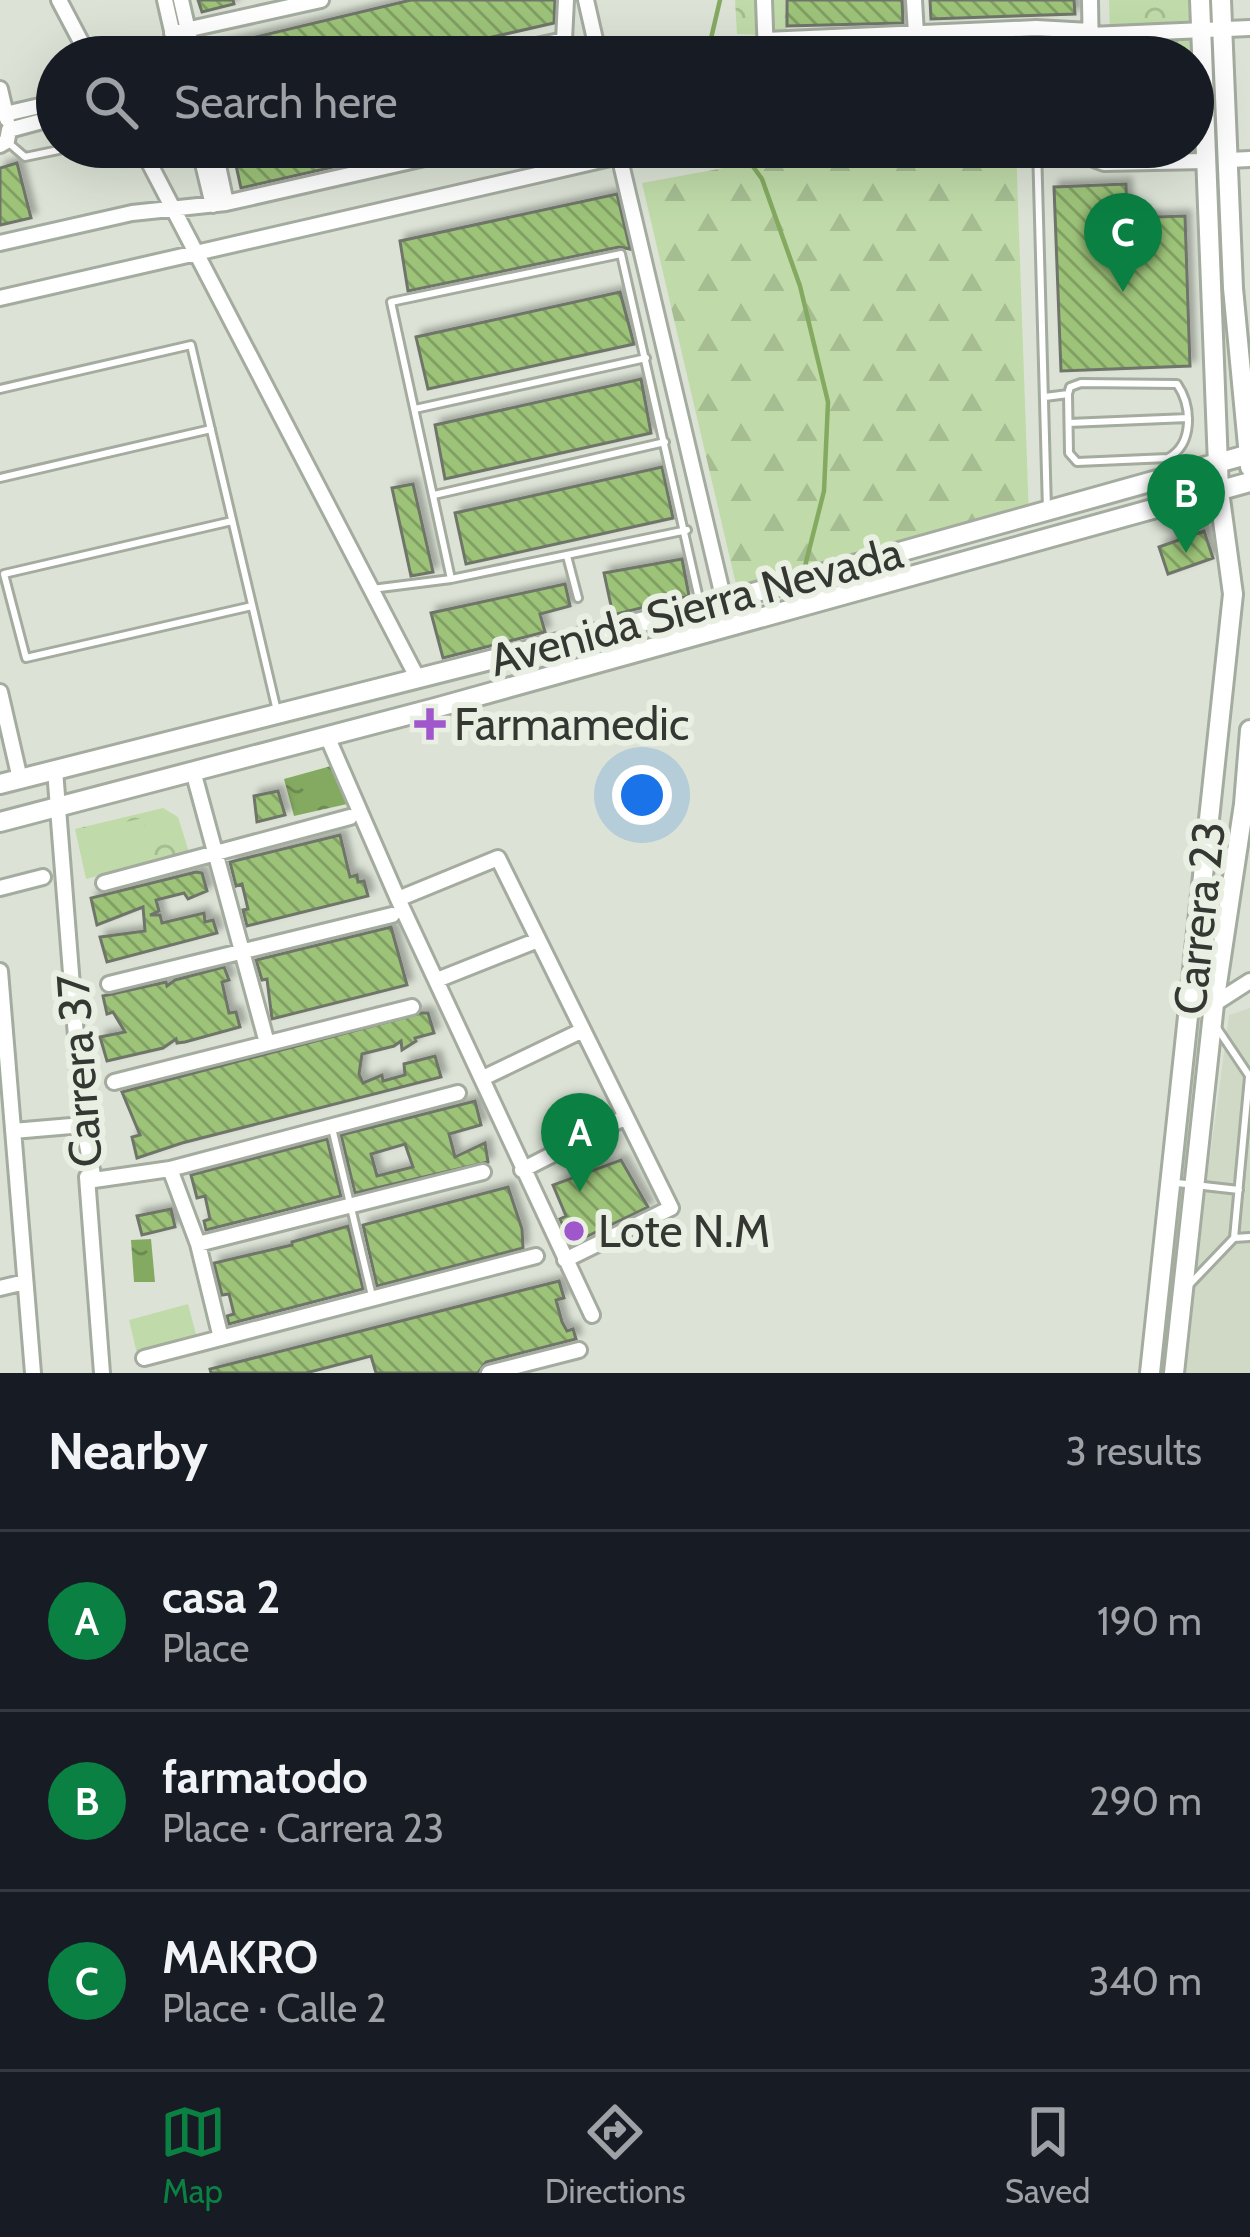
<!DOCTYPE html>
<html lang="en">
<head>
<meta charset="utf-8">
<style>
	:root { --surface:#171b24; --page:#20242c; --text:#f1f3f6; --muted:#9ea1a6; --line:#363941; --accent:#0b8043 }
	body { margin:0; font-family:Cabin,sans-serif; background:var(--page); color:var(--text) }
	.you { position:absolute; left:642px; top:795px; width:42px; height:42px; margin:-30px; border:9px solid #fff; border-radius:50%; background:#1a73e8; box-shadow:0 0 0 18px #1a73e833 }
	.badge { display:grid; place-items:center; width:78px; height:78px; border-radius:50%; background:var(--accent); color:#fff; font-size:39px; font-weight:700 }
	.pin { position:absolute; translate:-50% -99px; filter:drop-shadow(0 3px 6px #0008) }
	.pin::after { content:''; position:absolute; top:63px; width:42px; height:36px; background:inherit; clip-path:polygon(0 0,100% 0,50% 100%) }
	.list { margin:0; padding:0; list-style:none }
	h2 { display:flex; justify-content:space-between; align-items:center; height:156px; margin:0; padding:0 48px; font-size:51px }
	h2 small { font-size:39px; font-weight:400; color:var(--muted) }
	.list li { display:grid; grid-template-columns:78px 1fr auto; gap:36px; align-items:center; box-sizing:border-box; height:180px; padding:0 48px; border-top:3px solid var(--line) }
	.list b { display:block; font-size:45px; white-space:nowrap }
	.list p { margin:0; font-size:39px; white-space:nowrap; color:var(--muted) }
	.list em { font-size:39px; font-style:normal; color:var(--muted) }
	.icon { flex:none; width:66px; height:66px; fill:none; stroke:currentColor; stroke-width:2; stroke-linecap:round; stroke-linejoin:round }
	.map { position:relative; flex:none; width:1250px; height:1373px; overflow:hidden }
	.search { position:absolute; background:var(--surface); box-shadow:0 12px 48px #0002; left:36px; right:36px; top:36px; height:132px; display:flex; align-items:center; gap:30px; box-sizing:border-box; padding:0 42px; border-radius:66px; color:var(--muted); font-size:45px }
	.sheet { height:696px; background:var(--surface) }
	nav { display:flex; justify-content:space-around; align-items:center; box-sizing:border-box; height:168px; border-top:3px solid var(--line); background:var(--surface); font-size:33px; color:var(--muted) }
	nav a { display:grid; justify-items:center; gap:6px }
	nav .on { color:var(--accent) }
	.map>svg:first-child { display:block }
	.built { fill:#cfd9c6 }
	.forest { fill:url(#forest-firs) }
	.park { fill:url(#park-crowns) }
	.pitch { fill:#c0dba9 }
	.water { fill:url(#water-ripples) }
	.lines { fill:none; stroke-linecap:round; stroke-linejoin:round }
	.stream { stroke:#84aa61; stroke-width:4.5 }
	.building { fill:url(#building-back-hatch); stroke:#6f756a; stroke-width:3; fill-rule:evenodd; filter:url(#shadow) }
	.lane-casing { stroke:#a4ab9f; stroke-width:12 }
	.street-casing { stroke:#a4ab9f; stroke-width:20 }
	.secondary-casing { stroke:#a4ab9f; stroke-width:24 }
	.lane { stroke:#fff; stroke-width:6 }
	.street { stroke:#fff; stroke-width:14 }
	.secondary { stroke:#fff; stroke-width:18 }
	.poi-dot { fill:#9f57cb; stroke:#e9f0e3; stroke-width:4.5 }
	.labels { text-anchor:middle; stroke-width:12; stroke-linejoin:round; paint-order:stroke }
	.street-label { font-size:45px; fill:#343732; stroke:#e9f0e3 }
	.poi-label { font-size:45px; fill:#343732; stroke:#e9f0e3; text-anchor:start }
</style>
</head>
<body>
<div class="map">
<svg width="1250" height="1373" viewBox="0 0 1250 1373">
	<defs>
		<pattern id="forest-firs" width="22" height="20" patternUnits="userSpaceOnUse" patternTransform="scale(3)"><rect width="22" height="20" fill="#c0dba9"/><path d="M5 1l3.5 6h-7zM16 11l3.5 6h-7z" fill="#a6bd92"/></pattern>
		<pattern id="park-crowns" width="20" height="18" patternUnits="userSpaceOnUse" patternTransform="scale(3)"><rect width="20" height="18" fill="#c0dba9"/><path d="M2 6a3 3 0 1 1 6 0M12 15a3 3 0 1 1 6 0" fill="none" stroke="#a6bd92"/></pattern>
		<pattern id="water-ripples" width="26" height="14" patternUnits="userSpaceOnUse" patternTransform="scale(3)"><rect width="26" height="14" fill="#84aa61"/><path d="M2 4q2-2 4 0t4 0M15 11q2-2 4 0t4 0" fill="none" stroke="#6d8b51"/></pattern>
		<pattern id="building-back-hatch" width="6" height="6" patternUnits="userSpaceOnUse" patternTransform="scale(3)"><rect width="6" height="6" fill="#9dc379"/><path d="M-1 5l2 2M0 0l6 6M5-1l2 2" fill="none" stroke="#819f64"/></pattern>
		<filter id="shadow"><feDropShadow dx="5.5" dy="-5.5" stdDeviation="3" flood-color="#0004"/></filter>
	</defs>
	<rect width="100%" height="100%" fill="#dce3d6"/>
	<path class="built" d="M1250,1008V1373H1181L1229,1015Z"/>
	<path class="forest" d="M923,147H1016L1029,518L739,597L642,183L751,163Z"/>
	<path class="park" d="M735,0H785L787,36L737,34Z
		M1109,0H1194L1196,29L1110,31Z
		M1052,34L1055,55L1052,57H989V35Z
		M1197,37L1202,156L1109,158L1108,147H1193V57H1105L1103,40Z
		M899,39L901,57H770L769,44Z
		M163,808L178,817L189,852L86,879L75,829Z"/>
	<path class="pitch" d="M143,818L152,852L97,866L87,831Z
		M188,1304L198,1342L138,1358L129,1320Z"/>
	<path class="water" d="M940,39H977L980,57H939L936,45Z
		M331,766L347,804L294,816L284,779Z
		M151,1239L155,1282H134L131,1240Z"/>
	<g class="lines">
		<path class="stream" d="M711,57L709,47L720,0
			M739,147L762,179L800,286L828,402L824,491L803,574"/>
	</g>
	<path class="building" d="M198,0H233L234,4L202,12Z
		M411,0H555L554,23L405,57H212L210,48Z
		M787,0H902L903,23L787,26Z
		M930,0H1074L1075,14L931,19Z
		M232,147H393L395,153L241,188Z
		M17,163L31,218L0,225V168Z
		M1126,184L1127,218L1185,216L1190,366L1061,371L1054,187Z
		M617,194L630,249L619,247L408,291L400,241Z
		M620,292L634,344L428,389L416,337Z
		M641,379L651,433L445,479L435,425Z
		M662,467L673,518L466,564L455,513Z
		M413,484L433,572L411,576L392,488Z
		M1204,531L1213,558L1168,574L1159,547Z
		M682,559L689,596L613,615L604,573Z
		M565,584L570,606L540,614L545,632L443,658L431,613Z
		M278,791L285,815L257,822L254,796Z
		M340,835L350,877L357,875L358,882L364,881L368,896L247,926L243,910L248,909L242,884L236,886L230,862Z
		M196,872L202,873L207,891L188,899L184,893L156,900L159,911L150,915H160L162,923L204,913L205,922L213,920L217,933L107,962L100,937L145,931L143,907L97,925L91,898Z
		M391,927L407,985L272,1019L267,979L262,980L256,960Z
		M224,967L229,980L222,982L229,1013L236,1012L240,1027L185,1042L177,1043L176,1039L163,1048L107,1061L100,1037L125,1032L113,1012L107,1014L103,996L166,982L167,986L175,980Z
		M421,1013H428L434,1033L415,1038L416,1041L402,1050L401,1041L394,1046L362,1054L359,1074L363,1083L382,1075L383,1081L405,1075L404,1064L435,1056L441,1077L182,1143L137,1158L132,1137L140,1135L122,1092Z
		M475,1101L481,1125L449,1134L455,1157L485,1143L488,1162L355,1193L341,1135ZM405,1144L413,1167L377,1176L371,1154Z
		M327,1139L341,1196L206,1230L204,1221L210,1219L205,1196L197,1198L191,1175Z
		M621,1160L648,1207L571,1244L560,1219L566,1216L553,1185Z
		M508,1187L522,1229L523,1248L377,1286L363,1225Z
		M171,1209L175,1227L142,1235L137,1216Z
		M348,1226L363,1289L229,1324L227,1316L234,1314L229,1294L222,1295L214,1263L292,1245V1242Z
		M559,1281L564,1298L556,1300L562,1322L567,1331L573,1329L576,1339L486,1362L478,1373H376L371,1356L306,1373H211L210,1369Z"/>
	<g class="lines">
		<g class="lane-casing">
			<path id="lane" d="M10,144L25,157L73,147
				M1037,147L1047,510
				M0,389L191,345L277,711
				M1045,397L1068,394L1070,387L1081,383L1177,384C1192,406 1194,444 1168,458L1077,462L1069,453L1068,394
				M415,409L646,358
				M1069,423L1188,418
				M0,478L211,429
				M434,495L665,442
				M232,521L4,574L26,658L252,606
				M567,556L578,598
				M451,579L391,302L621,254L700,603
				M372,589L451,579L687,530
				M1215,1025L1250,1077
				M332,1128L372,1296
				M1177,1183L1239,1190
				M1234,1238L1249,1077
				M1190,1284L1234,1238L1250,1237"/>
		</g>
		<g class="street-casing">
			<path id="street" d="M59,0L89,57
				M165,0L178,57
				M181,0L194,57
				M586,0L599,57
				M764,0L766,57
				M914,0L916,34
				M1090,0L1091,57
				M172,33L321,0
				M1090,35L1250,28
				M765,40L1036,28L1090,31
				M486,57L564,40L566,0
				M1052,57L1068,47H1091
				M0,89L7,119
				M5,114L57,102
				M0,145L7,141L9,130L57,117
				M141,147L418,679
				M199,147L213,205
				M214,147L226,203
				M1093,147L1096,160L1104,163L1206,161
				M784,149L812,147
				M618,151L724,601
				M1229,160L1250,159
				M0,243L132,213L226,203L473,147
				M0,298L619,156
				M0,692L20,779
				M327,736L398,899L592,1315
				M55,770L83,1125L94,1180L87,1177L102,1373
				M193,771L267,1043
				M104,883L350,817
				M0,888L43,877
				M398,899L498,858L671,1208L565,1260
				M0,971L33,1373
				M437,980L538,940
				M109,984L392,915
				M1214,1004L1250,981
				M483,1078L583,1030
				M114,1082L412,1007
				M13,1131L83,1125
				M170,1169L198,1244L221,1338
				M522,1170L626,1117
				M94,1180L170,1169L458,1093
				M198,1244L483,1172
				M0,1288L25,1282
				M144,1358L536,1256
				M489,1373L579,1350"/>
		</g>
		<g class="secondary-casing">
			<path id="secondary" d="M1221,0L1233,288L1250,467
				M0,784L724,601L1250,454
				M0,822L435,708L1250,482
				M1150,1373L1233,594L1219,491L1200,0
				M1174,1373L1214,1004L1244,804L1250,730"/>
		</g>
		<use href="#lane" class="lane"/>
		<use href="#street" class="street"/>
		<use href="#secondary" class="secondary"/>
	</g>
	<g class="poi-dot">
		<path d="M424 706h12v12h12v12h-12v12h-12v-12h-12v-12h12z"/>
		<circle cx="574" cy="1231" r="12"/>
	</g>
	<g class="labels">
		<g class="street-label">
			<text transform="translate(696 606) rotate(-15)" y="16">Avenida Sierra Nevada</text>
			<text transform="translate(1199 918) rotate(-84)" y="16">Carrera 23</text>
			<text transform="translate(79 1071) rotate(-94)" y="16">Carrera 37</text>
		</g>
		<g class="poi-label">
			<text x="454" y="740">Farmamedic</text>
			<text x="598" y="1247">Lote N.M</text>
		</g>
	</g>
</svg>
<div class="you"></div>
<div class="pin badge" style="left:580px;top:1192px">A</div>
<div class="pin badge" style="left:1186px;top:553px">B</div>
<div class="pin badge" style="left:1123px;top:292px">C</div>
<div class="search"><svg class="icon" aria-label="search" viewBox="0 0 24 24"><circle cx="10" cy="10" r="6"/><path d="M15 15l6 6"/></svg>Search here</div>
</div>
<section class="sheet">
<h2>Nearby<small>3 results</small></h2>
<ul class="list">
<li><span class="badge">A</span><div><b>casa 2</b><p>Place</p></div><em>190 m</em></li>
<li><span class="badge">B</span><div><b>farmatodo</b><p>Place · Carrera 23</p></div><em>290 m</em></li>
<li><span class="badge">C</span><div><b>MAKRO</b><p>Place · Calle 2</p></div><em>340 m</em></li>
</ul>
</section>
<nav>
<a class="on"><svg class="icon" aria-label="map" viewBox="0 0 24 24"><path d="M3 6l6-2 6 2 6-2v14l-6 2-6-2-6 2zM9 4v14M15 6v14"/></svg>Map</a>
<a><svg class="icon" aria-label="directions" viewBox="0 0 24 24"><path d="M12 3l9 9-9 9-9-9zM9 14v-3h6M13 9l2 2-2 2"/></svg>Directions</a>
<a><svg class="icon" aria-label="saved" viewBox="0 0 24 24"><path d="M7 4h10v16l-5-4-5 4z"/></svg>Saved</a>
</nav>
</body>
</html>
